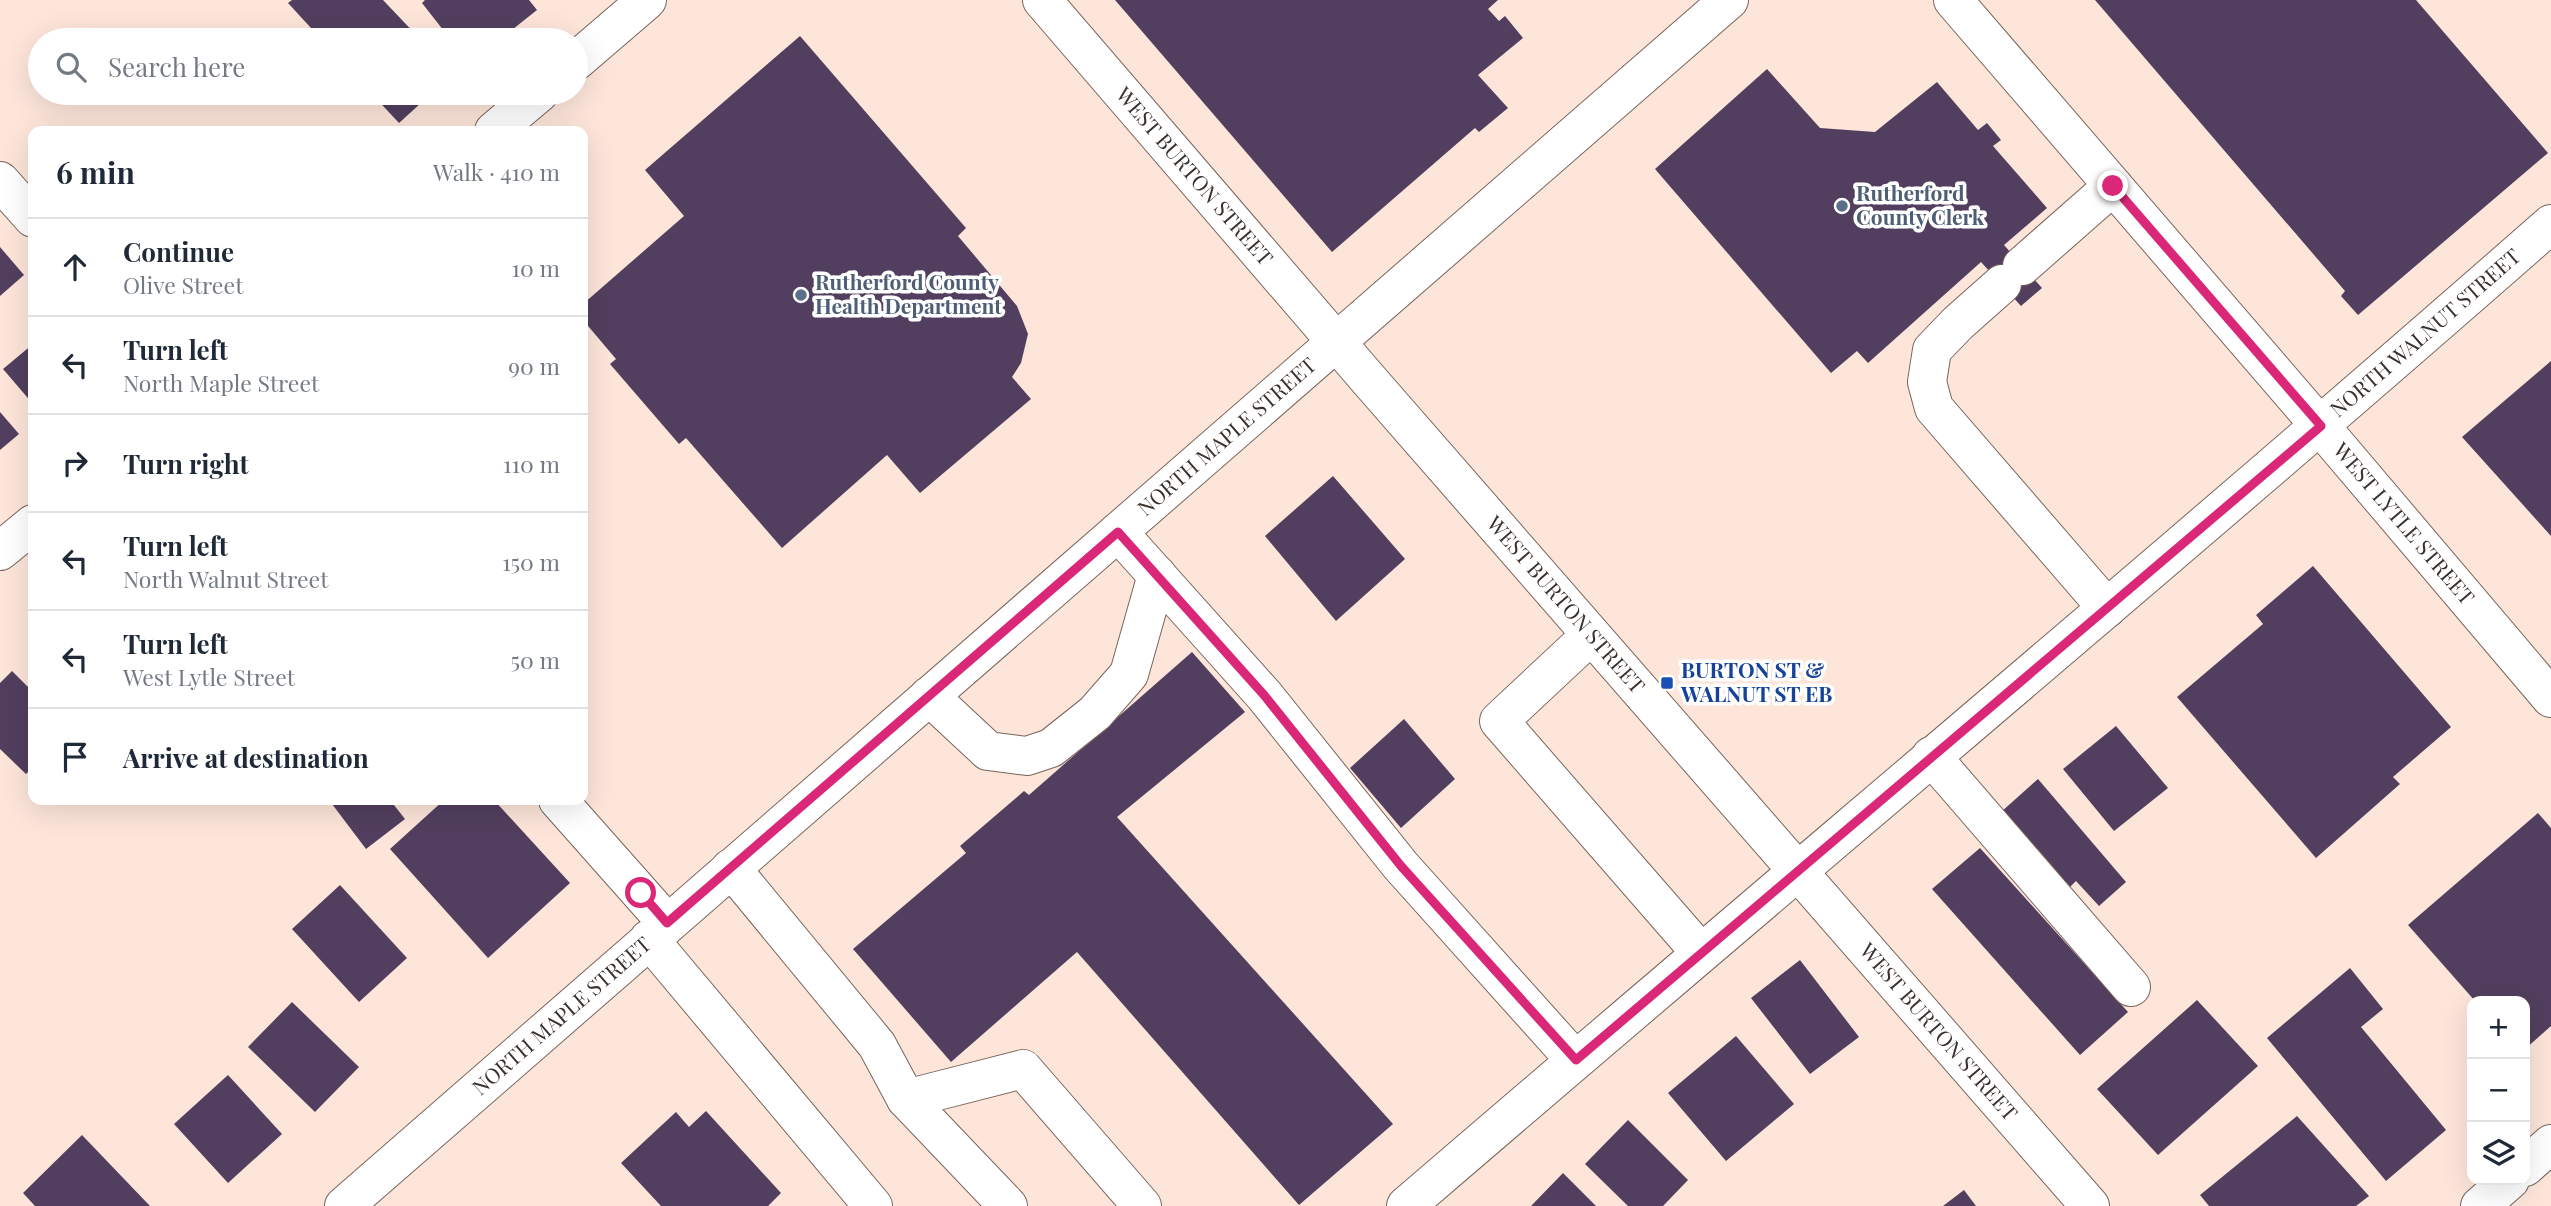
<!DOCTYPE html>
<html lang="en">
<head>
<meta charset="utf-8">
<style>
	:root { --surface:#fff; --page:#f2f2f3; --text:#1f2937; --muted:#747a83; --line:#e0e1e3 }
	body { margin:0; font-family:"Playfair Display",serif; background:var(--page); color:var(--text) }
	.controls { position:absolute; right:21px; bottom:21px; display:grid; overflow:hidden; border-radius:14px; box-shadow:0 7px 28px #0002 }
	.controls button { width:63px; height:63px; display:grid; place-items:center; padding:0; border:0; border-bottom:2px solid var(--line); background:var(--surface); color:var(--text); font:35px sans-serif }
	.stop { position:absolute; width:21px; height:21px; margin:-16px; border:5px solid #db2777; border-radius:50%; background:#fff }
	.stop.end { background:#db2777; border-color:#fff; box-shadow:0 2px 7px #0008 }
	.list { margin:0; padding:0; list-style:none }
	h2 { display:flex; justify-content:space-between; align-items:center; height:91px; margin:0; padding:0 28px; font-size:30px }
	h2 small { font-size:23px; font-weight:400; color:var(--muted) }
	.list li { display:grid; grid-template-columns:46px 1fr auto; gap:21px; align-items:center; box-sizing:border-box; height:98px; padding:0 28px; border-top:2px solid var(--line) }
	.list b { display:block; font-size:26px; white-space:nowrap }
	.list p { margin:0; font-size:23px; white-space:nowrap; color:var(--muted) }
	.list em { font-size:23px; font-style:normal; color:var(--muted) }
	.icon { flex:none; width:38px; height:38px; fill:none; stroke:currentColor; stroke-width:2; stroke-linecap:round; stroke-linejoin:round }
	.map { position:relative; flex:none; width:2551px; height:1206px; overflow:hidden }
	.search { position:absolute; background:var(--surface); box-shadow:0 7px 28px #0002; left:28px; top:28px; width:560px; height:77px; display:flex; align-items:center; gap:18px; box-sizing:border-box; padding:0 24px; border-radius:38px; color:var(--muted); font-size:26px }
	.panel { position:absolute; background:var(--surface); box-shadow:0 7px 28px #0002; left:28px; top:126px; width:560px; height:679px; border-radius:14px }
	.map>svg:first-child { display:block }
	.building { fill:#523f5f }
	.lines { fill:none; stroke-linecap:round; stroke-linejoin:round }
	.minor-casing { stroke:#79655b; stroke-width:40 }
	.minor { stroke:#fff; stroke-width:38 }
	.route { stroke:#db2777; stroke-width:9 }
	.service-dot { fill:#5c6f8a; stroke:#fff; stroke-width:2.5 }
	.transit-dot { fill:#1a4fb4; stroke:#fff; stroke-width:2.5 }
	.labels { text-anchor:middle; stroke-width:7; stroke-linejoin:round; paint-order:stroke }
	.street-label { font-size:21px; fill:#3a312d; stroke:#fff }
	.service-label { font-size:21px; font-weight:bold; fill:#4e5e75; stroke:#fff; text-anchor:start }
	.transit-label { font-size:21px; font-weight:bold; fill:#164399; stroke:#fff; text-anchor:start }
</style>
</head>
<body>
<div class="map">
<svg width="2551" height="1206" viewBox="0 0 2551 1206">
	<rect width="100%" height="100%" fill="#fde5da"/>
	<path class="building" d="M292,0H383L421,40H322L288,3Z
		M425,0H529L537,10L499,40H451L422,3Z
		M1115,0H1498L1488,9L1499,21L1505,16L1523,38L1478,75L1508,108L1479,132L1475,128L1332,252Z
		M2095,0H2416L2548,153L2358,315L2341,296L2345,291Z
		M800,36L966,228L958,236L1017,306L1028,334L1021,363L1012,377L1031,399L920,493L887,455L782,548L686,438L679,444L610,364L616,359L583,320V304L684,216L645,170Z
		M1767,69L1820,128L1875,132L1937,82L1978,130L1987,123L2001,140L1993,146L2047,208L2004,245L2042,288L2021,306L1981,262L1868,363L1857,351L1831,373L1655,169Z
		M371,93H432L399,123Z
		M0,247L24,275L0,296Z
		M33,344V404L3,369Z
		M2551,361V536L2462,437Z
		M0,412L19,434L0,450Z
		M1333,476L1405,559L1336,621L1265,536Z
		M2313,566L2451,727L2393,777L2400,784L2316,858L2177,697L2263,624L2256,615Z
		M1192,652L1245,712L1117,817L1393,1124L1299,1205L1077,952L951,1062L853,949L966,853L960,846L1024,791L1029,795Z
		M12,671L33,692V767L26,774L0,749V683Z
		M1404,719L1455,779L1401,828L1350,768Z
		M2116,726L2168,788L2114,831L2063,769Z
		M2038,779L2126,882L2099,906L2076,881L2058,899L1991,821Z
		M329,800H390L405,819L366,849Z
		M444,800H494L570,883L488,958L390,849Z
		M2538,813L2551,828V1026L2525,1049V1001H2475L2408,925Z
		M1980,848L2128,1012L2080,1055L1932,889Z
		M340,885L407,958L359,1002L292,929Z
		M1800,960L1859,1037L1810,1074L1751,998Z
		M2350,968L2383,1009L2361,1027L2446,1130L2386,1181L2267,1038Z
		M2197,1000L2258,1066L2158,1155L2097,1089Z
		M292,1002L359,1067L315,1112L248,1047Z
		M1736,1036L1794,1104L1726,1161L1668,1093Z
		M228,1075L282,1134L228,1183L174,1124Z
		M706,1111L781,1193L768,1206H661L621,1163L676,1112L689,1127Z
		M2297,1116L2369,1196L2356,1206H2209L2200,1195Z
		M1628,1120L1688,1180L1663,1206H1628L1585,1164Z
		M82,1135L150,1206H35L23,1193Z
		M1563,1173L1596,1206H1531Z
		M1964,1190L1976,1206H1943Z"/>
	<g class="lines">
		<g class="minor-casing">
			<g id="minor">
				<path id="s1" d="M1042,0L1369,380L2090,1206"/>
				<path id="s2" d="M1953,0L2321,427L2551,698"/>
				<path d="M576,61L647,0"/>
				<path d="M494,131L539,93"/>
				<path d="M0,181L33,218"/>
				<path d="M2022,266L2113,186"/>
				<path d="M2002,284L1958,323L1932,350L1927,382L1934,408L2107,608"/>
				<path d="M1118,532L1264,695L1401,866L1575,1060"/>
				<path d="M0,551L33,524"/>
				<path d="M1591,635L1499,721L1701,953"/>
				<path d="M929,696L988,751L1027,756L1051,748L1095,713L1129,674L1157,575"/>
				<path d="M1931,756L2131,987"/>
				<path d="M558,800L667,923"/>
				<path d="M731,868L877,1045L906,1099"/>
				<path d="M649,939L873,1206"/>
				<path d="M2525,1167L2551,1144"/>
				<path id="s3" d="M344,1206L1729,0"/>
				<path d="M1008,1206L906,1099L1023,1069L1142,1206"/>
				<path id="s4" d="M1406,1206C1787,878 2173,556 2551,224"/>
				<path d="M2480,1206L2510,1180"/>
			</g>
		</g>
		<use href="#minor" class="minor"/>
	</g>
	<g class="lines">
		<path class="route" d="M641,893L667,923L1118,532L1264,695L1401,866L1576,1060L2321,426L2113,186"/>
	</g>
	<g class="service-dot">
		<circle cx="1842" cy="206" r="7"/>
		<circle cx="801" cy="295" r="7"/>
	</g>
	<rect class="transit-dot" x="1660" y="676" width="14" height="14" rx="3.5"/>
	<g class="labels">
		<g class="street-label">
			<text dy="7" stroke="none"><textPath href="#s1" startOffset="233">WEST BURTON STREET</textPath></text>
			<text dy="7" stroke="none"><textPath href="#s4" startOffset="1342">NORTH WALNUT STREET</textPath></text>
			<text dy="7" stroke="none"><textPath href="#s3" startOffset="1171">NORTH MAPLE STREET</textPath></text>
			<text dy="7" stroke="none"><textPath href="#s2" startOffset="691">WEST LYTLE STREET</textPath></text>
			<text dy="7" stroke="none"><textPath href="#s1" startOffset="800">WEST BURTON STREET</textPath></text>
			<text dy="7" stroke="none"><textPath href="#s3" startOffset="289">NORTH MAPLE STREET</textPath></text>
			<text dy="7" stroke="none"><textPath href="#s1" startOffset="1367">WEST BURTON STREET</textPath></text>
		</g>
		<g class="service-label">
			<text x="1856" y="201">Rutherford<tspan x="1856" dy="24">County Clerk</tspan></text>
			<text x="815" y="290">Rutherford County<tspan x="815" dy="24">Health Department</tspan></text>
		</g>
		<g class="transit-label">
			<text x="1681" y="678">BURTON ST &amp;<tspan x="1681" dy="24">WALNUT ST EB</tspan></text>
		</g>
	</g>
</svg>
<div class="controls">
<button>+</button>
<button>−</button>
<button><svg class="icon" aria-label="layers" viewBox="0 0 24 24"><path d="M12 4l9 5-9 5-9-5zM3 14l9 5 9-5"/></svg></button>
</div>
<div class="stop" style="left:641px;top:893px"></div>
<div class="stop end" style="left:2113px;top:186px"></div>
<div class="search"><svg class="icon" aria-label="search" viewBox="0 0 24 24"><circle cx="10" cy="10" r="6"/><path d="M15 15l6 6"/></svg>Search here</div>
<section class="panel">
<h2>6 min<small>Walk · 410 m</small></h2>
<ul class="list">
<li><svg class="icon" aria-label="ahead" viewBox="0 0 24 24"><path d="M12 20V5M6 11l6-6 6 6"/></svg><div><b>Continue</b><p>Olive Street</p></div><em>10 m</em></li>
<li><svg class="icon" aria-label="left" viewBox="0 0 24 24"><path d="M17 20v-9H6M10 6l-5 5 5 5"/></svg><div><b>Turn left</b><p>North Maple Street</p></div><em>90 m</em></li>
<li><svg class="icon" aria-label="right" viewBox="0 0 24 24"><path d="M7 20v-9h11M14 6l5 5-5 5"/></svg><div><b>Turn right</b></div><em>110 m</em></li>
<li><svg class="icon" aria-label="left" viewBox="0 0 24 24"><path d="M17 20v-9H6M10 6l-5 5 5 5"/></svg><div><b>Turn left</b><p>North Walnut Street</p></div><em>150 m</em></li>
<li><svg class="icon" aria-label="left" viewBox="0 0 24 24"><path d="M17 20v-9H6M10 6l-5 5 5 5"/></svg><div><b>Turn left</b><p>West Lytle Street</p></div><em>50 m</em></li>
<li><svg class="icon" aria-label="arrive" viewBox="0 0 24 24"><path d="M6 21V4h12l-3 4 3 4H6"/></svg><div><b>Arrive at destination</b></div></li>
</ul>
</section>
</div>
</body>
</html>
